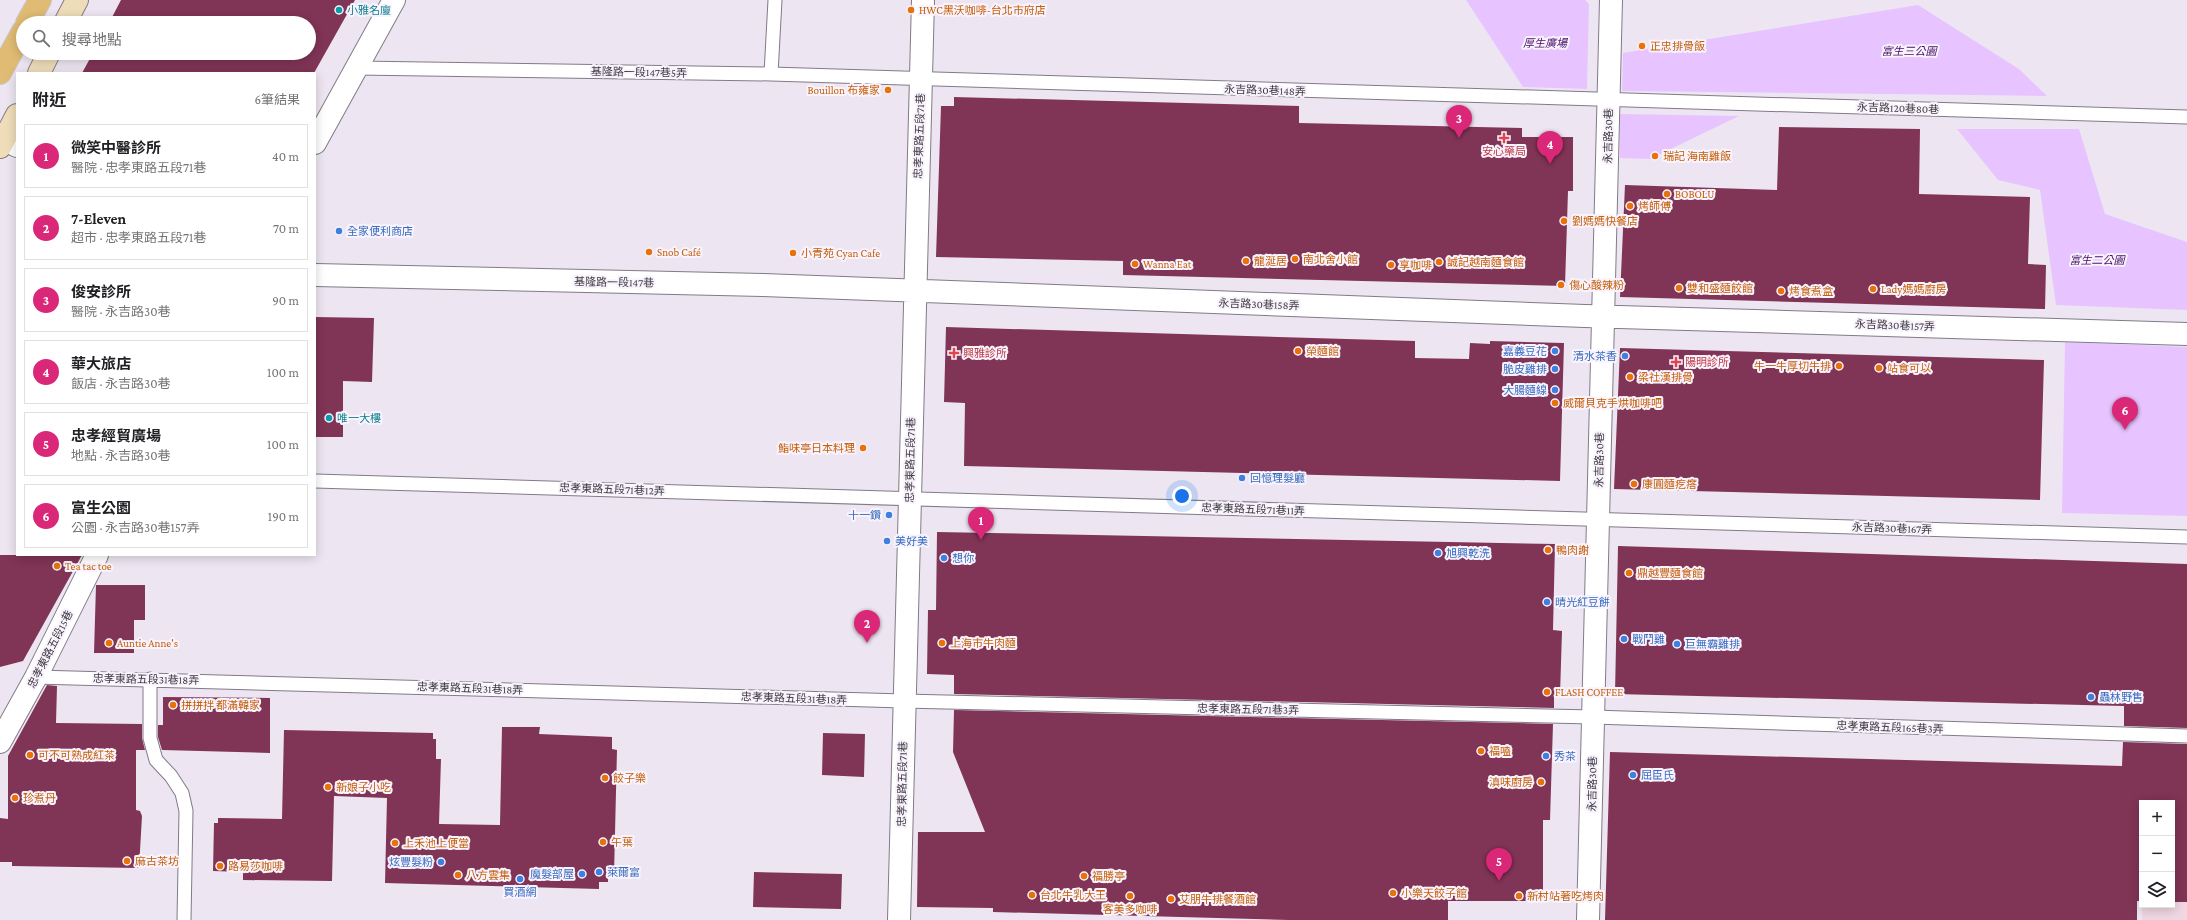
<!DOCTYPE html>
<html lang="zh-TW">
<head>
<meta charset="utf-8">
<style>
	:root { --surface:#fff; --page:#f2f2f2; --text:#202124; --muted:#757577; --line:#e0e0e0; --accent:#db2777 }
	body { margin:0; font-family:"Crimson Pro","Noto Sans TC",serif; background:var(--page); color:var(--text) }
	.controls { position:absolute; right:12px; bottom:12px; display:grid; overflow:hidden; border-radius:0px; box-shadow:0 2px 10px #0003 }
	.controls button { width:36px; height:36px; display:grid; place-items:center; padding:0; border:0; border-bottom:1px solid var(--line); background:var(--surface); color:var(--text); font:20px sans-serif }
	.you { position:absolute; left:1182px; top:496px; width:14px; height:14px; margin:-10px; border:3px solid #fff; border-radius:50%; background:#1a73e8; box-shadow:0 0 0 6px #1a73e833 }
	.badge { display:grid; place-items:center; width:26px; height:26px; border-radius:50%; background:var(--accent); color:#fff; font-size:13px; font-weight:700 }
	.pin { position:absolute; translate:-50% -33px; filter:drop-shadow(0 1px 2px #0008) }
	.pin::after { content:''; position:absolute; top:21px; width:14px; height:12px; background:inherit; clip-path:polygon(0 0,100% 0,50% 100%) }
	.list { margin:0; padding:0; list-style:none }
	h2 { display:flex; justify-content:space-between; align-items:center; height:52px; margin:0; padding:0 16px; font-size:17px }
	h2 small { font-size:13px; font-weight:400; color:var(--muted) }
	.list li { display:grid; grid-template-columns:26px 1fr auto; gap:12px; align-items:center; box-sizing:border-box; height:64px; margin:0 8px 8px; padding:0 8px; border:1px solid var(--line); border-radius:0px }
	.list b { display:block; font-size:15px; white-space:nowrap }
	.list p { margin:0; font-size:13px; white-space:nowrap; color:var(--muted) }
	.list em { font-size:13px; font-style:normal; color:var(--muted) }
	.icon { flex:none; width:22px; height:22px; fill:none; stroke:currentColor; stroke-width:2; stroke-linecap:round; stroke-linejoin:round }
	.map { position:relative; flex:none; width:2187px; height:920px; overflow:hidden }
	.search { position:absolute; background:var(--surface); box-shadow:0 2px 10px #0003; left:16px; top:16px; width:300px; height:44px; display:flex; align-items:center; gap:10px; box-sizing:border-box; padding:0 14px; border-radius:22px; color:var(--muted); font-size:15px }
	.panel { position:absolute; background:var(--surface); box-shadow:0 2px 10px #0003; left:16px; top:72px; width:300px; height:484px; border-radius:0px }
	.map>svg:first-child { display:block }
	.education { fill:#f0d7e1 }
	.green { fill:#e7c4ff }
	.building { fill:#803456 }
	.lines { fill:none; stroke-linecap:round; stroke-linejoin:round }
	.service-casing { stroke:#817b86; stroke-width:15 }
	.minor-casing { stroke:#817b86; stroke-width:24 }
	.secondary-casing { stroke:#817b86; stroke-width:24 }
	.primary-casing { stroke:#c9c8c9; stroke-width:24 }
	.service { stroke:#fff; stroke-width:13 }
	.minor { stroke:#fff; stroke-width:22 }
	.secondary { stroke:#efddb9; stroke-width:22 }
	.primary { stroke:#dfbb73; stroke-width:22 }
	.culture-dot { fill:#0f9aa8; stroke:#f9f3fe; stroke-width:1.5 }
	.food-dot { fill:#e8710a; stroke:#f9f3fe; stroke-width:1.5 }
	.health-dot { fill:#e0444e; stroke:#f9f3fe; stroke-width:1.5 }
	.shop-dot { fill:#3f7fe0; stroke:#f9f3fe; stroke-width:1.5 }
	.labels { text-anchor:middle; stroke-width:4; stroke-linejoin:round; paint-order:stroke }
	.culture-label { font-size:11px; fill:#0d838f; stroke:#f9f3fe; text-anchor:start }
	.food-label { font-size:11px; fill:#c56008; stroke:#f9f3fe; text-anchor:start }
	.park-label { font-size:11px; font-style:italic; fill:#490e65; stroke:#f9f3fe }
	.street-label { font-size:11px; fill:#3d3a3f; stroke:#f9f3fe }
	.health-label { font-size:11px; fill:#be3a42; stroke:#f9f3fe; text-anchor:start }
	.shop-label { font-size:11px; fill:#366cbe; stroke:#f9f3fe; text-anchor:start }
</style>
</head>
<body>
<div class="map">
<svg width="2187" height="920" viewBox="0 0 2187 920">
	<rect width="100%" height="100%" fill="#ede6f2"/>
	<path class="education" d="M2172,845L2187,846V920H2142V905H2172Z"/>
	<path class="green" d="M1466,0H1585L1589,4L1587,89L1523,87Z
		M1918,5L2019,69L2047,96L1622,91L1623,53Z
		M1620,114L1739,116L1650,159L1620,158Z
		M1957,129H2079L2105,214L2187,242V310L2056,305L2040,190L1998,180Z
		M2065,342L2187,347V516L2062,513Z"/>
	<path class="building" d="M121,0H355L314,73H82L93,53H309V23H109Z
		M954,97L1299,106V123L1522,128V137H1573V191H1568L1565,286L1123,275V261L936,257L941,106H954Z
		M1779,127L1920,129L1919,194L2030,197L2028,264L2046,265L2045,309L1620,297L1625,185L1777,190Z
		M315,317L374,318L372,382L343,381V437H315Z
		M946,327L1415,341V358L1469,359L1470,343L1490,344V341L1564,343L1560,481L964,466L965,403L944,402Z
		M1620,348L2044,360L2040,500L1614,489Z
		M937,532L1555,544L1553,630L1562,631L1560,695H1554V708L954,694V675L927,674L928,610H936Z
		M1618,546L2187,564V728L2124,726V706L1615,694Z
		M0,555H82L23,661L0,667Z
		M96,585H145V620H134V653H94Z
		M47,685L57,686L56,723L142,724V738L145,750H136V810L140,811L142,816L139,868L12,866V862H0V818L8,819V756Z
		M163,697L270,698V753L162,750L158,737V725H163Z
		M954,710L1553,724L1550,820H1543V901H1448V920H1289L993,912V908L917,907L918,832H985L953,752Z
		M502,727H540L539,734L612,737V749L617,750L614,875H608V882H599V889L385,883L387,798L334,796L332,881L243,880V872L213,871L214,823H218V818L282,819L284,730L433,733V739H436V759H441L439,824L500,825Z
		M823,733L865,734L864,777L822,775Z
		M2123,742L2187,744V902H2172V803H2142V901H2137V920H1605L1610,752L2122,766Z
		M754,872L842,874L841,909L753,907Z"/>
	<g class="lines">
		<g class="service-casing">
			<path id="service" d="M357,68L771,74L2187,117
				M771,74L775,0
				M315,481L2187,537
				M36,677L904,701L1593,717L2187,736
				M150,679V738L156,760L171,776L182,793L186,811L184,920"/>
		</g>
		<g class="minor-casing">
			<path id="minor" d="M4,139L17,146
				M315,143L394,0
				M315,275L763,285L1585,316L2187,334
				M0,742L36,677L97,555
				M899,920L923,0
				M1588,920L1611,0"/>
		</g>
		<g class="secondary-casing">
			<path id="secondary" d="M65,23L77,0
				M39,73L49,53
				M0,147L17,115"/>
		</g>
		<g class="primary-casing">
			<path id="primary" d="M27,23L40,0
				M0,73L23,31"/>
		</g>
		<use href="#service" class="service"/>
		<use href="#minor" class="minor"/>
		<use href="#secondary" class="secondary"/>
		<use href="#primary" class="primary"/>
	</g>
	<g class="culture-dot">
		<circle cx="339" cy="10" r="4"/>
		<circle cx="329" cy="418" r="4"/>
	</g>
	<g class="food-dot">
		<circle cx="911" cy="10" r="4"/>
		<circle cx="1642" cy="46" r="4"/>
		<circle cx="888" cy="90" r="4"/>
		<circle cx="1655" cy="156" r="4"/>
		<circle cx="1667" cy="194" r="4"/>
		<circle cx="1630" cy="206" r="4"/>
		<circle cx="1564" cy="221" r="4"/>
		<circle cx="649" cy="252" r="4"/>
		<circle cx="793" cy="253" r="4"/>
		<circle cx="1295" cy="259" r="4"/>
		<circle cx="1246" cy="261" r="4"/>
		<circle cx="1439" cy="262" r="4"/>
		<circle cx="1135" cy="264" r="4"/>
		<circle cx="1391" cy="265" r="4"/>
		<circle cx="1561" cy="285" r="4"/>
		<circle cx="1679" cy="288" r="4"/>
		<circle cx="1873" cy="289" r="4"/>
		<circle cx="1781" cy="291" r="4"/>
		<circle cx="1298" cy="351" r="4"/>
		<circle cx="1839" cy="366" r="4"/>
		<circle cx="1879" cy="368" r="4"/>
		<circle cx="1630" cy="377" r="4"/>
		<circle cx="1555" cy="403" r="4"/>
		<circle cx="863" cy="448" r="4"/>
		<circle cx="1634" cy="484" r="4"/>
		<circle cx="1548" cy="550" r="4"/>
		<circle cx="57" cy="566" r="4"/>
		<circle cx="1629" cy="573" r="4"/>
		<circle cx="109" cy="643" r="4"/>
		<circle cx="942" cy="643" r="4"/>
		<circle cx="1547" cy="692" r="4"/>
		<circle cx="173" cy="705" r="4"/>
		<circle cx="1481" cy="751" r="4"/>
		<circle cx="30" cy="755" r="4"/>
		<circle cx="605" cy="778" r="4"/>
		<circle cx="1541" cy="782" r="4"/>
		<circle cx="328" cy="787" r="4"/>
		<circle cx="15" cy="798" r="4"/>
		<circle cx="603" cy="842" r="4"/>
		<circle cx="395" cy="843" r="4"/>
		<circle cx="127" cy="861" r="4"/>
		<circle cx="220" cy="866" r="4"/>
		<circle cx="458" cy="875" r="4"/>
		<circle cx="1084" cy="876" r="4"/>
		<circle cx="1393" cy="893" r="4"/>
		<circle cx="1032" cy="895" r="4"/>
		<circle cx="1130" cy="896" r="4"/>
		<circle cx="1519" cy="896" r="4"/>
		<circle cx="1171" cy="899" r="4"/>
	</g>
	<g class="health-dot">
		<path d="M1502 132h4v4h4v4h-4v4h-4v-4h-4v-4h4z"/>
		<path d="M952 347h4v4h4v4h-4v4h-4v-4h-4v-4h4z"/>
		<path d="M1674 356h4v4h4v4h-4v4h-4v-4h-4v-4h4z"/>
	</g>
	<g class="shop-dot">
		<circle cx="339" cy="231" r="4"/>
		<circle cx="1555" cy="351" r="4"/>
		<circle cx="1625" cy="356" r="4"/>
		<circle cx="1555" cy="369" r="4"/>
		<circle cx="1555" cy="390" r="4"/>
		<circle cx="1242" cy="478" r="4"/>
		<circle cx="889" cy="515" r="4"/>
		<circle cx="887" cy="541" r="4"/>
		<circle cx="1438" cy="553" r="4"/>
		<circle cx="944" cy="558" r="4"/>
		<circle cx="1547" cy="602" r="4"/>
		<circle cx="1624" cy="639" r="4"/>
		<circle cx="1677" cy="644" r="4"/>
		<circle cx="2091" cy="697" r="4"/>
		<circle cx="1546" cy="756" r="4"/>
		<circle cx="1633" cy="775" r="4"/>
		<circle cx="441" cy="862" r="4"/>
		<circle cx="599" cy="872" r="4"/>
		<circle cx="582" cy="874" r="4"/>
		<circle cx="520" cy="879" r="4"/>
	</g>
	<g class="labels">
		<g class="culture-label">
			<text x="347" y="14">小雅名廈</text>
			<text x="337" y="422">唯一大樓</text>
		</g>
		<g class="food-label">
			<text x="919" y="14">HWC黑沃咖啡-台北市府店</text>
			<text x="1650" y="50">正忠排骨飯</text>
			<text x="880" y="94" text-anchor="end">Bouillon 布雍家</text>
			<text x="1663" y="160">瑞記 海南雞飯</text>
			<text x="1675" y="198">BOBOLU</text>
			<text x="1638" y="210">烤師傅</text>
			<text x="1572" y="225">劉媽媽快餐店</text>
			<text x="657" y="256">Snob Café</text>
			<text x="801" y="257">小青苑 Cyan Cafe</text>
			<text x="1303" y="263">南北舍小館</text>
			<text x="1254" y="265">龍涎居</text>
			<text x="1447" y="266">誠記越南麵食館</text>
			<text x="1143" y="268">Wanna Eat</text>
			<text x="1399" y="269">享咖啡</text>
			<text x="1569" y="289">傷心酸辣粉</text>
			<text x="1687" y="292">雙和盛麵餃館</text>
			<text x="1881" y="293">Lady媽媽廚房</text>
			<text x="1789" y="295">烤食煮盒</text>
			<text x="1306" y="355">榮麵館</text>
			<text x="1831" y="370" text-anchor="end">牛一牛厚切牛排</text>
			<text x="1887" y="372">站食可以</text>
			<text x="1638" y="381">梁社漢排骨</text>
			<text x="1563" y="407">威爾貝克手烘咖啡吧</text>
			<text x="855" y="452" text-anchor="end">鮨味亭日本料理</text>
			<text x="1642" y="488">康圓麵疙瘩</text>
			<text x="1556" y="554">鴨肉謝</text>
			<text x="65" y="570">Tea tac toe</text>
			<text x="1637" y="577">鼎越豐麵食館</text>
			<text x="117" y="647">Auntie Anne's</text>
			<text x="950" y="647">上海市牛肉麵</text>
			<text x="1555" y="696">FLASH COFFEE</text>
			<text x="181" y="709">拼拼拌 都滿韓家</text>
			<text x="1489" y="755">福嗑</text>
			<text x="38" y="759">可不可熟成紅茶</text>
			<text x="613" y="782">餃子樂</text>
			<text x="1533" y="786" text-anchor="end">滇味廚房</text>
			<text x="336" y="791">新娘子小吃</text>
			<text x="23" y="802">珍煮丹</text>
			<text x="611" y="846">午葉</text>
			<text x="403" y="847">上禾池上便當</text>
			<text x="135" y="865">麻古茶坊</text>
			<text x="228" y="870">路易莎咖啡</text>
			<text x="466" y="879">八方雲集</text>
			<text x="1092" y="880">福勝亭</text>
			<text x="1401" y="897">小樂天餃子館</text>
			<text x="1040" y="899">台北牛乳大王</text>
			<text x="1527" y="900">新村站著吃烤肉</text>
			<text x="1179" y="903">艾朋牛排餐酒館</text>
			<text x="1130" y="913" text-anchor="middle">客美多咖啡</text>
		</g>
		<g class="park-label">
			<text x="1545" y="47">厚生廣場</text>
			<text x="1909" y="55">富生三公園</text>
			<text x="2097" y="264">富生二公園</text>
		</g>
		<g class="street-label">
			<text transform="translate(639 72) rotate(1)" y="4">基隆路一段147巷5弄</text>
			<text transform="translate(1265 90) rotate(2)" y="4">永吉路30巷148弄</text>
			<text transform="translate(1898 108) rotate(2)" y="4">永吉路120巷80巷</text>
			<text transform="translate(919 136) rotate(-88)" y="4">忠孝東路五段71巷</text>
			<text transform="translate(1608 136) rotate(-89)" y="4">永吉路30巷</text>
			<text transform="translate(614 282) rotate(1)" y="4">基隆路一段147巷</text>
			<text transform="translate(1259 304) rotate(2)" y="4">永吉路30巷158弄</text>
			<text transform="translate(1895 325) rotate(2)" y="4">永吉路30巷157弄</text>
			<text transform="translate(910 460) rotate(-89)" y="4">忠孝東路五段71巷</text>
			<text transform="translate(1599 460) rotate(-89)" y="4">永吉路30巷</text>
			<text transform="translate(612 489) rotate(2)" y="4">忠孝東路五段71巷12弄</text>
			<text transform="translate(1253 509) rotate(2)" y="4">忠孝東路五段71巷11弄</text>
			<text transform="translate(1892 528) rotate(2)" y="4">永吉路30巷167弄</text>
			<text transform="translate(50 649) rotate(-63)" y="4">忠孝東路五段15巷</text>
			<text transform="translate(146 679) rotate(1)" y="4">忠孝東路五段31巷18弄</text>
			<text transform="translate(470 688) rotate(2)" y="4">忠孝東路五段31巷18弄</text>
			<text transform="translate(794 698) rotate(2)" y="4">忠孝東路五段31巷18弄</text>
			<text transform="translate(1248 709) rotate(1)" y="4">忠孝東路五段71巷3弄</text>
			<text transform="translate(1890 727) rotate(2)" y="4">忠孝東路五段165巷3弄</text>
			<text transform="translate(902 784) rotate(-89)" y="4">忠孝東路五段71巷</text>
			<text transform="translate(1592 784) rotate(-89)" y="4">永吉路30巷</text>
		</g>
		<g class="health-label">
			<text x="1504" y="155" text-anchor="middle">安心藥局</text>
			<text x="963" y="357">興雅診所</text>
			<text x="1685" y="366">陽明診所</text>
		</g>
		<g class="shop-label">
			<text x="347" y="235">全家便利商店</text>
			<text x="1547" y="355" text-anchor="end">嘉義豆花</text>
			<text x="1617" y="360" text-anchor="end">清水茶香</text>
			<text x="1547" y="373" text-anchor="end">脆皮雞排</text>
			<text x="1547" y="394" text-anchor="end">大腸麵線</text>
			<text x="1250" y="482">回憶理髮廳</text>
			<text x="881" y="519" text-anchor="end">十一鑽</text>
			<text x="895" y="545">美好美</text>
			<text x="1446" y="557">旭興乾洗</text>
			<text x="952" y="562">想你</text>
			<text x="1555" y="606">晴光紅豆餅</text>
			<text x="1632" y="643">戰鬥雞</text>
			<text x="1685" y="648">巨無霸雞排</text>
			<text x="2099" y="701">蟲林野售</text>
			<text x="1554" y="760">秀茶</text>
			<text x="1641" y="779">屈臣氏</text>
			<text x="433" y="866" text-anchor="end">炫豐髮粉</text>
			<text x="607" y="876">萊爾富</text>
			<text x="574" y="878" text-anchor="end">魔髮部屋</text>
			<text x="520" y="896" text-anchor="middle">買酒網</text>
		</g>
	</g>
</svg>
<div class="controls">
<button>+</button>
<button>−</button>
<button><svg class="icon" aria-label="layers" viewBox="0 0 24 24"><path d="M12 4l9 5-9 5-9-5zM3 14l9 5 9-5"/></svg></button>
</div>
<div class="you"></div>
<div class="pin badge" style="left:981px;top:540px">1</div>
<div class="pin badge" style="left:867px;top:643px">2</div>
<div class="pin badge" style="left:1459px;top:138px">3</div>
<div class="pin badge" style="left:1550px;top:164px">4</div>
<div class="pin badge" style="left:1499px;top:881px">5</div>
<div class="pin badge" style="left:2125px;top:430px">6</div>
<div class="search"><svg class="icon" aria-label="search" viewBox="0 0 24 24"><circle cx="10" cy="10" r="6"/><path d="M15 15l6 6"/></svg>搜尋地點</div>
<section class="panel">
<h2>附近<small>6筆結果</small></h2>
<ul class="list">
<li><span class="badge">1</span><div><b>微笑中醫診所</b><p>醫院 · 忠孝東路五段71巷</p></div><em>40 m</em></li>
<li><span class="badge">2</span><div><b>7-Eleven</b><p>超市 · 忠孝東路五段71巷</p></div><em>70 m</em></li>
<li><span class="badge">3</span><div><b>俊安診所</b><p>醫院 · 永吉路30巷</p></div><em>90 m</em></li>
<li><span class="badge">4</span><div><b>華大旅店</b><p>飯店 · 永吉路30巷</p></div><em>100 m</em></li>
<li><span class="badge">5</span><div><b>忠孝經貿廣場</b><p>地點 · 永吉路30巷</p></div><em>100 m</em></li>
<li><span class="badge">6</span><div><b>富生公園</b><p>公園 · 永吉路30巷157弄</p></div><em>190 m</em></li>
</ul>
</section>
</div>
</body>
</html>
